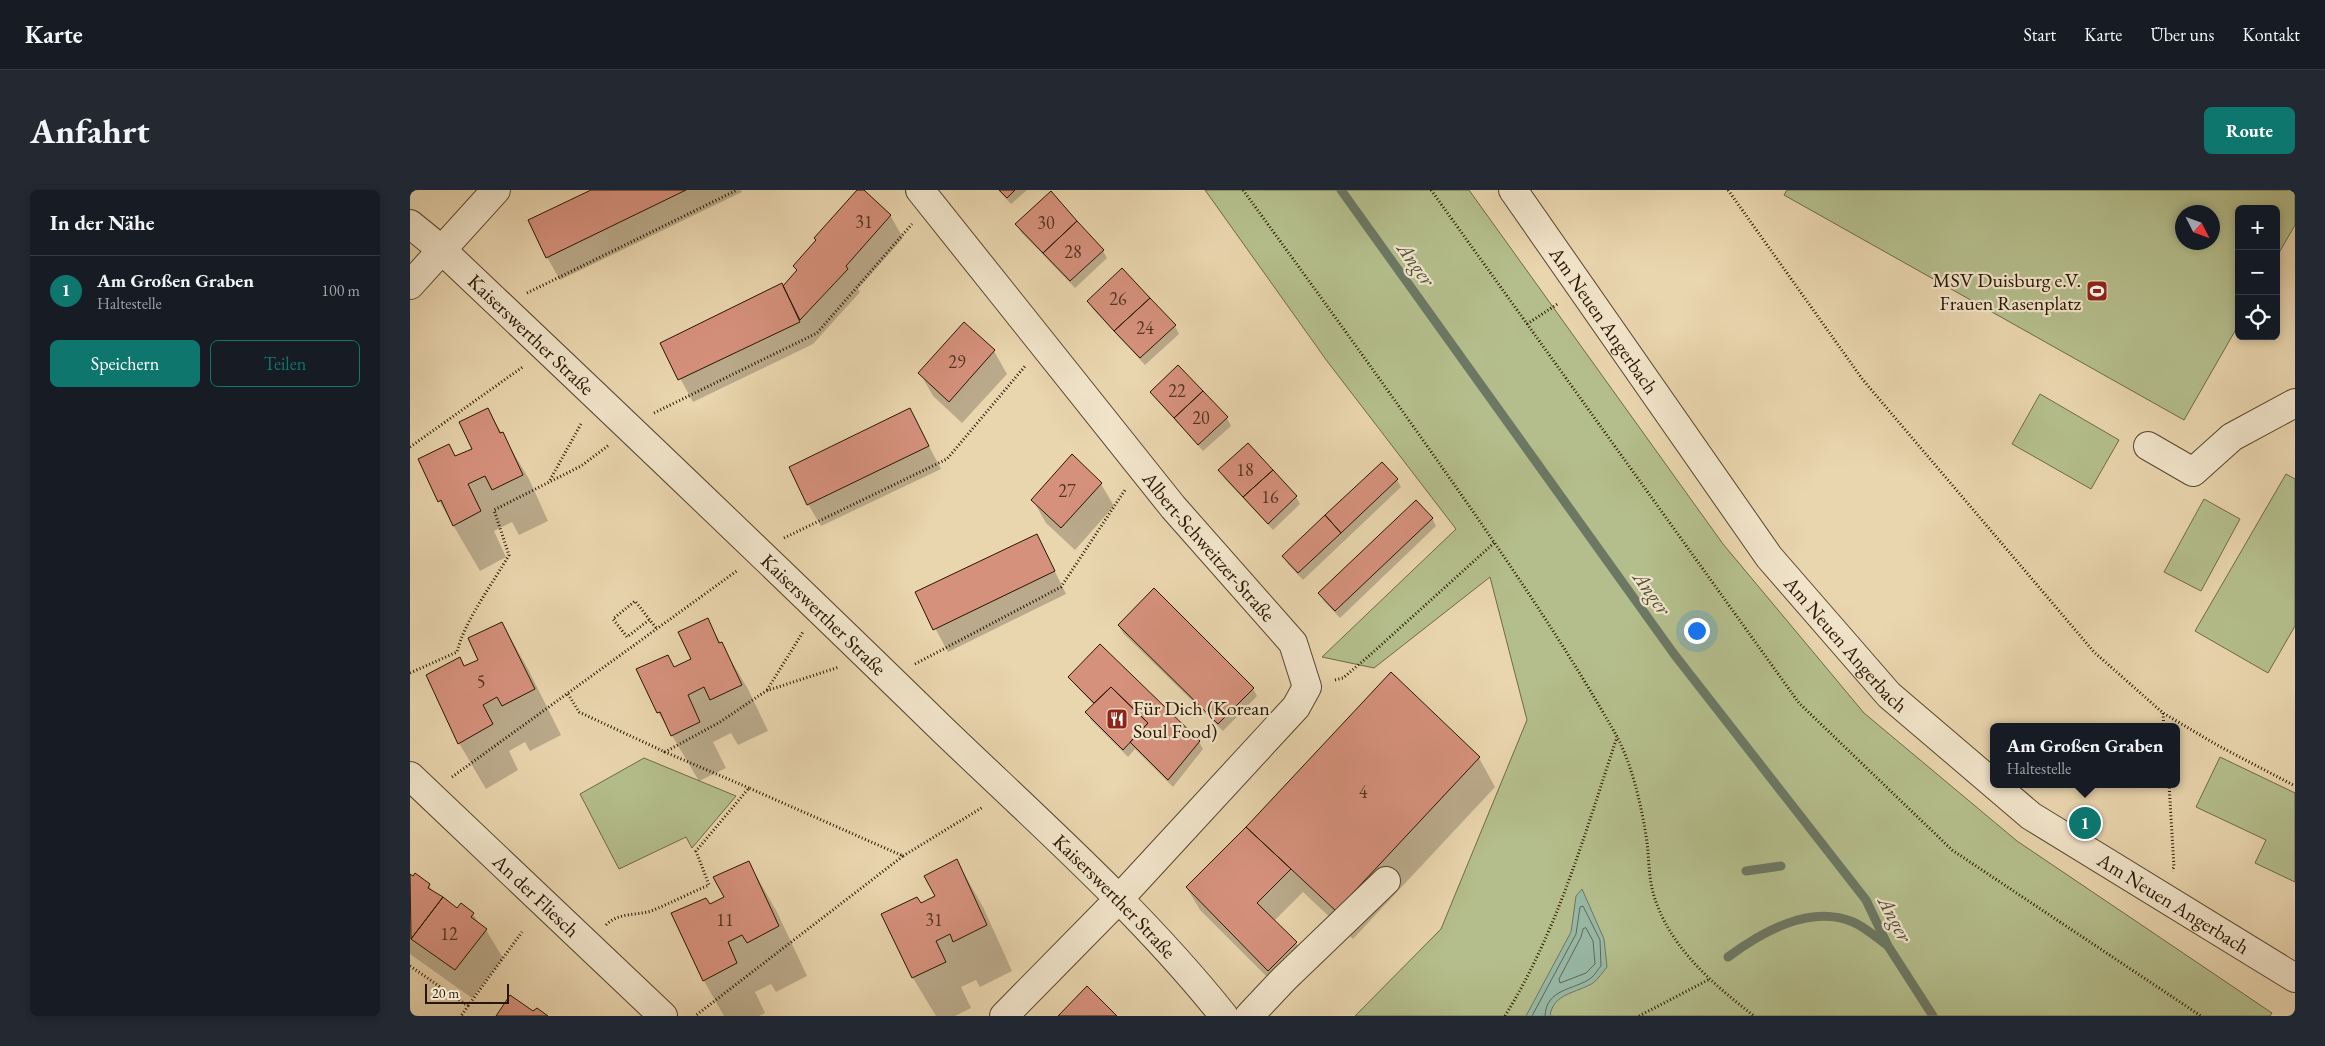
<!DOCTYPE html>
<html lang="de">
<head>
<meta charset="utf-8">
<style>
	:root { --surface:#171b24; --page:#242831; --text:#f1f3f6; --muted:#9ea1a6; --line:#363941; --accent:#0f766e }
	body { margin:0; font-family:"EB Garamond",serif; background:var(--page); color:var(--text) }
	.controls { position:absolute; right:15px; top:15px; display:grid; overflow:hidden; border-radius:8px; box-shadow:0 2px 8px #0003 }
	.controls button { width:45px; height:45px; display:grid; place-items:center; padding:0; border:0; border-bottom:1px solid var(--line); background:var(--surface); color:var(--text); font:25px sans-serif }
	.compass { position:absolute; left:1765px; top:15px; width:45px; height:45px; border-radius:50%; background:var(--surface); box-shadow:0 2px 8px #0003; rotate:132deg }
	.scale { position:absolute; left:15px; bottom:12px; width:84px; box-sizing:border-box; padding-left:5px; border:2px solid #291602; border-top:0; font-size:14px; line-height:18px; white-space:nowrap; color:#291602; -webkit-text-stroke:4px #f1e4ca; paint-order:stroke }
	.you { position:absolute; left:1286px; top:440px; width:18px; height:18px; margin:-12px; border:4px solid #fff; border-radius:50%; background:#1a73e8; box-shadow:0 0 0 8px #1a73e833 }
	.badge { display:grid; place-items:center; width:32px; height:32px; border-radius:50%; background:var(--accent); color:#fff; font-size:16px; font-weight:700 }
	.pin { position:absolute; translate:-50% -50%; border:2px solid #fff; box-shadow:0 1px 5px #0006 }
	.popup { position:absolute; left:1580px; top:533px; width:190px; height:65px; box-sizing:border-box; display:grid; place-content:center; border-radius:8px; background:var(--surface); filter:drop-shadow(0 1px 4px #0005); font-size:16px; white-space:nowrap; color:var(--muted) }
	.popup b { font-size:19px; color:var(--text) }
	.popup::after { content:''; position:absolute; left:50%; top:100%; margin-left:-10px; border:10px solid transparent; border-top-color:var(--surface) }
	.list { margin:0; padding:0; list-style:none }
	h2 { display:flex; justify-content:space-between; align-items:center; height:65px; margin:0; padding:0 20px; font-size:21px }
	h2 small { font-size:16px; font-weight:400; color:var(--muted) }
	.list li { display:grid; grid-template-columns:32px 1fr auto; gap:15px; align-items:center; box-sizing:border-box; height:70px; padding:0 20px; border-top:1px solid var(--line) }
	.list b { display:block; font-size:19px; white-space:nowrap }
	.list p { margin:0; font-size:16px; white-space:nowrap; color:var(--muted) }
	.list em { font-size:16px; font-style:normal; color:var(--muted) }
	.actions { display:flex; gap:10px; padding:15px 20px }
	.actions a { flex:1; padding:11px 0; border:1px solid var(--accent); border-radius:8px; text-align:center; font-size:18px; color:var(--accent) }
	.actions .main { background:var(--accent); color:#fff }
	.icon { flex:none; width:28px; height:28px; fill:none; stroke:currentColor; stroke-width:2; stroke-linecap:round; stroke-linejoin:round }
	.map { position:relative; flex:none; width:1885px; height:826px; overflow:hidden; border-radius:8px }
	header { display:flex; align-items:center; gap:30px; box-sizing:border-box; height:70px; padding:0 25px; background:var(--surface); border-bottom:1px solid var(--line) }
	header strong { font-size:24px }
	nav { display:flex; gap:28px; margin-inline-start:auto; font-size:18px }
	.intro { display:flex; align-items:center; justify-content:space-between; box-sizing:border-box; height:120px; padding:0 30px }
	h1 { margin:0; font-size:35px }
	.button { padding:12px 22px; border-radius:8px; background:var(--accent); color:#fff; font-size:18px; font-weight:700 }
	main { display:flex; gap:30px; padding:0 30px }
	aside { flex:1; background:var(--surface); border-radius:8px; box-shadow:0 2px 8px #0003 }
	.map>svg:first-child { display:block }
	.green { fill:#b4be8c; stroke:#6e6a47; fill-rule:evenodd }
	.water { fill:#98b9a6; stroke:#6c7864 }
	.shadow { fill:#0003 }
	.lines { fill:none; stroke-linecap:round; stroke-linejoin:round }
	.shore { stroke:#606854; stroke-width:1 }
	.stream { stroke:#6c7864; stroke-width:9 }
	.building { fill:#d6917d; stroke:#291602 }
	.minor-casing { stroke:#59462d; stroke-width:30 }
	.path { stroke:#291602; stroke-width:3; stroke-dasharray:1 2.5; stroke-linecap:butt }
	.minor { stroke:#f1e4ca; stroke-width:28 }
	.labels { text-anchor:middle; stroke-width:4.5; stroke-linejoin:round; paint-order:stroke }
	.number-label { font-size:18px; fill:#543521 }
	.poi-label { font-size:20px; fill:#291602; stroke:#f1e4ca; text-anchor:end }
	.street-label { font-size:20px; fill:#291602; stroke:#f1e4ca }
	.water-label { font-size:21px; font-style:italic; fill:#504f3b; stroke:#f1e4ca }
</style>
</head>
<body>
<header>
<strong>Karte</strong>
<nav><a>Start</a><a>Karte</a><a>Über uns</a><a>Kontakt</a></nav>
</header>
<div class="intro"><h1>Anfahrt</h1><a class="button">Route</a></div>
<main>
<aside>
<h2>In der Nähe<small></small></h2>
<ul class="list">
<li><span class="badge">1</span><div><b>Am Großen Graben</b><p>Haltestelle</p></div><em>100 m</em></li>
</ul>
<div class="actions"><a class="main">Speichern</a><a>Teilen</a></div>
</aside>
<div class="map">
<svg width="1885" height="826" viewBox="0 0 1885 826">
	<rect width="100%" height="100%" fill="#e9d5ae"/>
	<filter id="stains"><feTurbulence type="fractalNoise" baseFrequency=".004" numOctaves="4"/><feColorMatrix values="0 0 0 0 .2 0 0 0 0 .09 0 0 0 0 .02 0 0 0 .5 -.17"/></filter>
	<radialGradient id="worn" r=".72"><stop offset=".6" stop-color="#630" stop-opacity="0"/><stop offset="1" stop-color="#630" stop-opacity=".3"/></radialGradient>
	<path class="green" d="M795,0H1059L1313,354L1454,523L1607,651L1862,823L1860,826H945L1031,739L1117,530L1080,387L964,478L912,467L1046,339L917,171Z
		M1377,0H1885V35L1866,68V19H1829V134L1774,230L1374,5ZM1802,22V52H1772V22Z
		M1630,204L1709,250L1681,299L1602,254Z
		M1876,284L1885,289V436L1858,483L1785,441Z
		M1794,309L1830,329L1791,401L1754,382Z
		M1810,567L1885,603V692L1845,673L1856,650L1786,617Z
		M234,568L326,606L282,658L276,647L209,679L170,604Z"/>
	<path class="water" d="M1172,699L1194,749L1197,777C1193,782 1188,789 1183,793C1167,803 1143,803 1140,826H1116L1161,742L1166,706Z"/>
	<path class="shadow" d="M184,0H331L332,2L150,90L137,67Z
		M449,0H453L480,25L493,48L448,99L450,102L403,154L283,212L251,153L373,98L387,81L384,76Z
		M588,0H617L601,14Z
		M607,34L693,61L697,68L665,98L611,42Z
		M678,111L765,136L769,144L735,175L683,119Z
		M554,134L584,161L597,184L552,233L523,206L510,183Z
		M768,176L817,228L821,236L793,261L746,209L741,202Z
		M78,220L119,289L138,331L109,345L102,332L84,341L96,367L70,381L29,311L9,270L39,255L46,267L64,259Z
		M500,220L531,279L411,336L398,314Z
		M838,255L886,307L890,314L863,340L814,288L810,281Z
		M662,266L691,294L704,316L665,360L636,333L623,310Z
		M987,290L991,297L893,390L878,374L873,366Z
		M1022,328L1026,336L930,428L914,411L910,404Z
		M627,345L656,404L538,462L506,403Z
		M297,430L338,499L358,541L328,555L321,543L303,552L316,578L289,591L248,522L264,479L282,469Z
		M92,433L118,479L151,545L120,561L115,552L99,561L108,580L76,599L49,553L54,478L69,470Z
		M709,436L843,499L847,506L813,541L713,443Z
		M690,456L789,552L793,559L763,597L725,559L718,567L681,530L677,522L684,515L664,494L660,487Z
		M1069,568L1085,597L943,749L893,702L864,731L886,753L899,775L872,802L790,720L777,698L837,638Z
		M547,671L573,717L602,781L570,797L566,790L551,797L561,818L545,826H526L503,788L472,725L510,714L527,706Z
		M339,673L367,722L397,786L366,802L361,794L345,802L355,823L349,826H314L294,791L262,724L299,715L315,708Z
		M0,686L19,695L23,702L48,720L63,724L69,734L76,740L93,768L62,808L0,764Z"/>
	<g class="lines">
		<path class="shore" d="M1176,738L1183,751L1185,774L1176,783L1150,793L1149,789L1171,747L1173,739Z
			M1122,826L1166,744L1170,717L1173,716L1190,750L1191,776C1188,779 1185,785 1181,788C1165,800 1136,798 1135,826"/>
		<path class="stream" d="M931,0L1264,464L1456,710L1478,756L1523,826
			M1336,681L1371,676
			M1318,767C1352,742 1400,714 1443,732C1455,737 1467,748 1478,756"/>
	</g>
	<path class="building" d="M181,0H276L136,68L118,30Z
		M447,0H454L481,25L436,76L438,79L390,130L373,96L387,80L383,76L406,50L404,48Z
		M589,0H605L597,8Z
		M641,1L667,31L633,63L605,34Z
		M667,31L694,60L660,91L633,63Z
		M712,78L740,108L704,141L677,111Z
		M372,93L390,132L268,190L250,153Z
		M740,108L766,135L730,168L704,141Z
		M554,132L585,160L539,212L508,183Z
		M768,175L793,201L764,228L740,202Z
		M793,201L818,227L788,255L764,228Z
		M78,218L90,243L93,242L113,285L82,300L75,286L58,294L71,321L43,336L31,310L28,312L8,269L39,254L45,266L62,259L49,232Z
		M500,218L519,256L397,315L379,277Z
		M838,253L863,280L833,307L808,280Z
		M662,264L692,293L651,338L621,310Z
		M972,272L988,289L931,343L915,325Z
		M863,280L887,306L858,334L833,307Z
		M1006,310L1023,328L925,421L908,403Z
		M915,325L931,343L888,383L872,366Z
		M627,344L645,381L523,440L505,402Z
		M744,398L844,498L808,534L708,435Z
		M298,428L309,453L312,452L332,495L300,510L294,497L278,505L290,532L261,546L250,522L247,523L226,479L258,465L264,477L281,469L268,442Z
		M92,432L125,499L92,516L87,507L73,515L83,534L48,554L16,485L50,467L54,476L68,470L58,448Z
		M690,454L790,551L758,590L720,552L738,533L701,497L684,513L658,487Z
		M981,482L1070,567L926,721L836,637Z
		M701,497L738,533L713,560L675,522Z
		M836,637L881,679L847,713L887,752L858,781L776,697Z
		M547,669L577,735L543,752L540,744L526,751L536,772L502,788L471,724L507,707L511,713L525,706L514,686Z
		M339,671L369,736L337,753L332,745L318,752L327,773L293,791L261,723L296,708L300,714L314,707L303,687Z
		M5,683L20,694L18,698L33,707L1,749L0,684L3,686Z
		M33,707L47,718L51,713L64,723L61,727L77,739L45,780L1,749Z
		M677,796L707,826H648Z
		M100,805L123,821L127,818L138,826H86Z"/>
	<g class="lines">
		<g class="minor-casing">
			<g id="minor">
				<path id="s1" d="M510,0L763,317L883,453L897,497L886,517L708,710L594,826"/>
				<path id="s2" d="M1103,0L1359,367L1479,505L1621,626L1885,788"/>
				<path id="s3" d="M0,34L32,60C200,219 367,378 533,540C629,632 731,722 814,826"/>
				<path d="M0,95L86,0"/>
				<path d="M1738,256L1783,282L1822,247L1885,213"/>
				<path id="s4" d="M0,586L253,826"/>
				<path d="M839,826L874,789L976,691"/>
			</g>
		</g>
		<path class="path" d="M833,0C894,84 955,168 1015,253C1082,348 1148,443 1205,543C1222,573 1232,618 1237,652C1239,670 1239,690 1244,706C1260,758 1303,794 1344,826
			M1021,0L1389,513L1542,660L1791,826
			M1318,0L1453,190L1684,462L1753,523L1807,555L1885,596
			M117,103L327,0
			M1117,134L1149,113
			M244,223L407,143L502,34
			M0,257L114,176
			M140,290L172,232
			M374,348L537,269L616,175
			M239,430L217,447L203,429L225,411L247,439
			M505,474L651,397L715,300
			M0,483L47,462C54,432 83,393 99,365L84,320L171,276L199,255
			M925,490L933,488L960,465L1084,353
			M357,500L393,442
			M158,504L169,522L255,562
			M1753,523L1754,537
			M42,587L328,380
			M1759,594L1764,677L1762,681
			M339,598L255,562L310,532L356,501L429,477
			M493,666L573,617
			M196,735C209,722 225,726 241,721C261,713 280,703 299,695L286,661L339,598L493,666L285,826
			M0,776L58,816L51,826
			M58,816L112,742
			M1095,826C1148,740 1175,643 1207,547
			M1229,826L1300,789"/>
		<use href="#minor" class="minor"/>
	</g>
	<defs>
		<g id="stadium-square" transform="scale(1.125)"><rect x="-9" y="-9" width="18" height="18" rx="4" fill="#8f2418" stroke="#f1e4ca"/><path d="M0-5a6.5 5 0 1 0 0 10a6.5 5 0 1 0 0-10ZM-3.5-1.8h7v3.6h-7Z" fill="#fff"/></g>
		<g id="restaurant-square" transform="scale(1.125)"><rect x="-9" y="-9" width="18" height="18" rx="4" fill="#8f2418" stroke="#f1e4ca"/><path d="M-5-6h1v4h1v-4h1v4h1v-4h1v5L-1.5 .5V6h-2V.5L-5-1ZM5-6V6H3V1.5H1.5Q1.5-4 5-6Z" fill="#fff"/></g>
	</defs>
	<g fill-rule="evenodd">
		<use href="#stadium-square" x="1687" y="101"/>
		<use href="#restaurant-square" x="707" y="529"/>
	</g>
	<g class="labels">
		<g class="number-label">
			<text x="454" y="38">31</text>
			<text x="636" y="39">30</text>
			<text x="663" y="68">28</text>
			<text x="708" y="115">26</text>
			<text x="735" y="144">24</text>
			<text x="547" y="178">29</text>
			<text x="767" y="207">22</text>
			<text x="791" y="234">20</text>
			<text x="835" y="286">18</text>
			<text x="657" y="307">27</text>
			<text x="860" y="313">16</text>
			<text x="71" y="498">5</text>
			<text x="953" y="608">4</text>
			<text x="315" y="736">11</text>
			<text x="524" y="736">31</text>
			<text x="39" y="750">12</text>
		</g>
		<g class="poi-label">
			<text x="1671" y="97">MSV Duisburg e.V.<tspan x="1671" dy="23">Frauen Rasenplatz</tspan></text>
			<text x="723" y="525" text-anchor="start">Für Dich (Korean<tspan x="723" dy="23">Soul Food)</tspan></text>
		</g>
		<g class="street-label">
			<text dy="7" stroke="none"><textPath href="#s2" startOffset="159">Am Neuen Angerbach</textPath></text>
			<text dy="7" stroke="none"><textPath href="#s3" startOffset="164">Kaiserswerther Straße</textPath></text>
			<text dy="7" stroke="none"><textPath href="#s1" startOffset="459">Albert-Schweitzer-Straße</textPath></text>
			<text dy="7" stroke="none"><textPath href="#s3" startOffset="569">Kaiserswerther Straße</textPath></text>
			<text dy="7" stroke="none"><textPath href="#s2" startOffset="564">Am Neuen Angerbach</textPath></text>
			<text dy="7" stroke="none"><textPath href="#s4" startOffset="174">An der Fliesch</textPath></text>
			<text dy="7" stroke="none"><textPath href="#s3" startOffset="974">Kaiserswerther Straße</textPath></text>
			<text dy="7" stroke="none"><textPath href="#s2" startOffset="984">Am Neuen Angerbach</textPath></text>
		</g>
		<g class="water-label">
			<text transform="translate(1006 74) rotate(54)" y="7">Anger</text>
			<text transform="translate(1242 403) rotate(54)" y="7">Anger</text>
			<text transform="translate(1485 729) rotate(62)" y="7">Anger</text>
		</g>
	</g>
	<rect width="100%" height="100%" filter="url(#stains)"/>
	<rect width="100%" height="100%" fill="url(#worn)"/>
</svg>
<div class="controls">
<button>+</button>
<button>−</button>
<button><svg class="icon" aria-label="locate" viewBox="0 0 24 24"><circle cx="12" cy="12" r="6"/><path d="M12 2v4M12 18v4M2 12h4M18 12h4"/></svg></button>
</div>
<svg class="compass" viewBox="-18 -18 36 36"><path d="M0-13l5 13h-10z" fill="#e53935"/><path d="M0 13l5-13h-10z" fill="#9ea1a6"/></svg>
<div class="scale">20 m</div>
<div class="you"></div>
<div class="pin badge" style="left:1675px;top:633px">1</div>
<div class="popup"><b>Am Großen Graben</b>Haltestelle</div>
</div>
</main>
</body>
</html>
